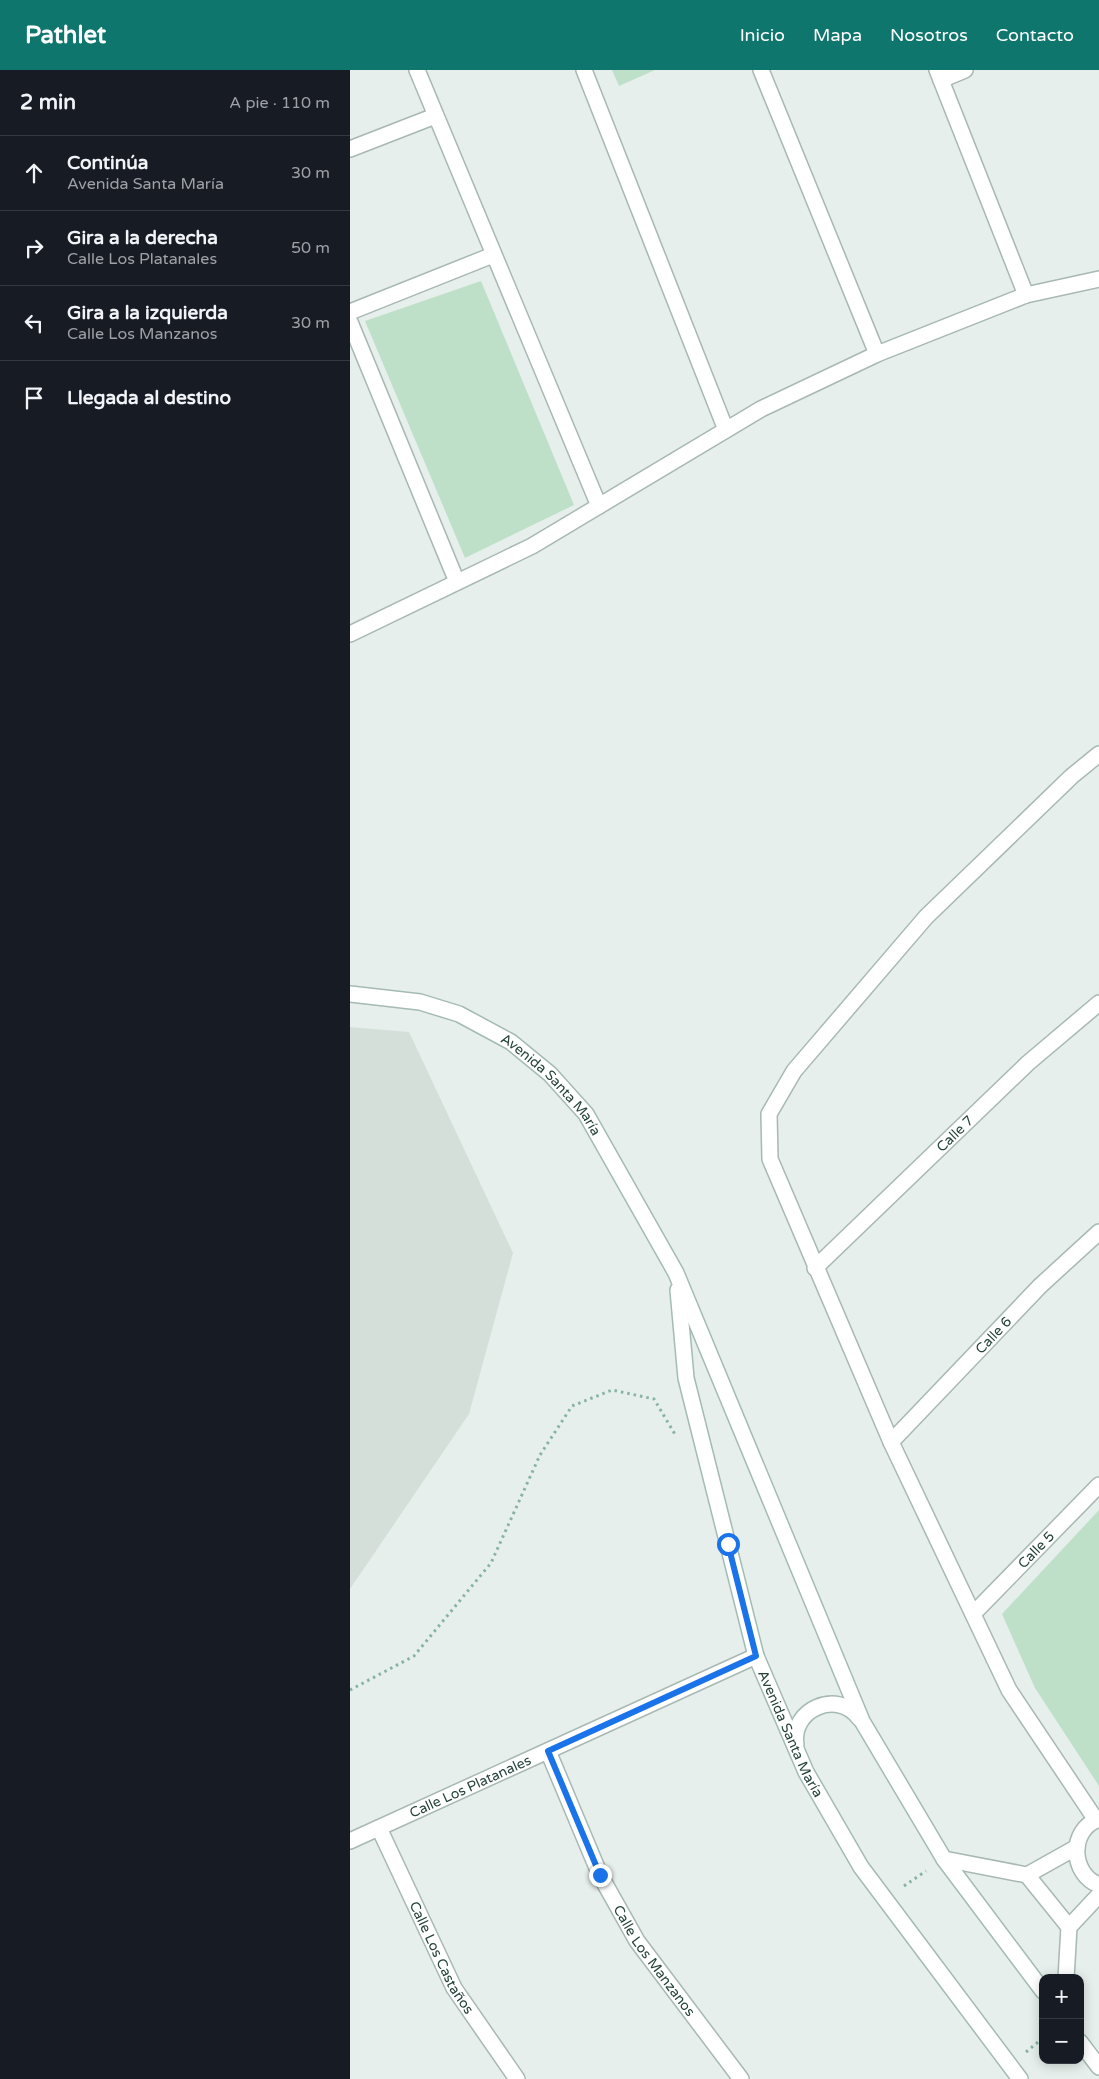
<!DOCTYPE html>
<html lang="es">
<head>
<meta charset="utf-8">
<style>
	:root { --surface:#171b24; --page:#242831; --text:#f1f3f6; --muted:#9ea1a6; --line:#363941; --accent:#0f766e }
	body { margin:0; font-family:"Varela Round",sans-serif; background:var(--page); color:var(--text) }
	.controls { position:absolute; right:15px; bottom:15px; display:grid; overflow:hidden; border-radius:10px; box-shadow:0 2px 12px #0003 }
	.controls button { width:45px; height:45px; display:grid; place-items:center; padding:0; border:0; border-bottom:1px solid var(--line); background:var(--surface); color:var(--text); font:25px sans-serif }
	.stop { position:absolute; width:15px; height:15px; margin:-11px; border:4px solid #1a73e8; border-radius:50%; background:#fff }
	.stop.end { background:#1a73e8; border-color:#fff; box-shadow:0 1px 5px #0008 }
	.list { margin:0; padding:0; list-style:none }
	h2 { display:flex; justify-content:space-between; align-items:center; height:65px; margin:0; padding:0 20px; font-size:21px }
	h2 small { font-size:16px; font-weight:400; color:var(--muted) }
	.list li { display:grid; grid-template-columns:32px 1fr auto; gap:15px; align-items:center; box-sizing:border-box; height:75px; padding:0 20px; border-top:1px solid var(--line) }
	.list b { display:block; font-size:19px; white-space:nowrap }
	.list p { margin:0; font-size:16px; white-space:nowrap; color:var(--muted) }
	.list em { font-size:16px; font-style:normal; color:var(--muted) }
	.icon { flex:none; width:28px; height:28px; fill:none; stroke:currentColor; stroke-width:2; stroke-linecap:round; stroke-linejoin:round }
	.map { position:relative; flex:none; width:749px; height:2009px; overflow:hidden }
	header { display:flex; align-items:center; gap:30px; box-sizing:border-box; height:70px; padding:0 25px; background:var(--accent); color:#fff }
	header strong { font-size:24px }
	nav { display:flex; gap:28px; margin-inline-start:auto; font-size:18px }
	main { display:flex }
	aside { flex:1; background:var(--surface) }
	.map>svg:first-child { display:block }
	.built { fill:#d4dfda }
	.green { fill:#bfe0c8 }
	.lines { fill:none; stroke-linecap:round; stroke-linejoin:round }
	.street-casing { stroke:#a8b8b2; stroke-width:18 }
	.secondary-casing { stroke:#a4bbb3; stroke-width:18 }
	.path { stroke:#86b3a5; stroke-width:3; stroke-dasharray:2.5 4; stroke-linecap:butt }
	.street { stroke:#fff; stroke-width:15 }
	.secondary { stroke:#fff; stroke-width:15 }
	.route { stroke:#1a73e8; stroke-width:6 }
	.labels { text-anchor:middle; stroke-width:5; stroke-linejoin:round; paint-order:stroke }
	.street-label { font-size:14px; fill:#24423a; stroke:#f7fbf9 }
</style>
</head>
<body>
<header>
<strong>Pathlet</strong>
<nav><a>Inicio</a><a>Mapa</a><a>Nosotros</a><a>Contacto</a></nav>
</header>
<main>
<aside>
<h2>2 min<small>A pie · 110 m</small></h2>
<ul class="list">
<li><svg class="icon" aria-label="ahead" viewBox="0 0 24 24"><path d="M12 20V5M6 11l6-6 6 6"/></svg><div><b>Continúa</b><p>Avenida Santa María</p></div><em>30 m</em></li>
<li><svg class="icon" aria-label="right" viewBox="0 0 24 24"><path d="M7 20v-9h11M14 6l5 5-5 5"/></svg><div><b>Gira a la derecha</b><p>Calle Los Platanales</p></div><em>50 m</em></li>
<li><svg class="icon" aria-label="left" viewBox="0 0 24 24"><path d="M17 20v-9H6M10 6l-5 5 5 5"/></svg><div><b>Gira a la izquierda</b><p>Calle Los Manzanos</p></div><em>30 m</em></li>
<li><svg class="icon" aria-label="arrive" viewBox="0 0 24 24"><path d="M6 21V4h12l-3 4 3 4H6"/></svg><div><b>Llegada al destino</b></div></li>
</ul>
</aside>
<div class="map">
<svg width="749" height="2009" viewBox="0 0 749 2009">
	<rect width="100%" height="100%" fill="#e6efeb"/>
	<path class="built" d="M0,957L59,962L163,1183L119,1344L0,1519Z"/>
	<path class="green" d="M262,0H305L269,16Z
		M131,211L224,435L115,488L15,251Z
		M749,1440V1716L685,1618L652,1544Z"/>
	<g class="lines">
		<g class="street-casing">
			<g id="street">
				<path d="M67,0L249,436"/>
				<path d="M234,0L376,360"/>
				<path d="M411,0L527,284"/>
				<path d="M587,0L676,225"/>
				<path d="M591,10L615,0"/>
				<path d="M0,79L85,46"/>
				<path d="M0,242L143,185"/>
				<path d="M0,252L107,512"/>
				<path d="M0,564L182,476L411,339L527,284L676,225L749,209"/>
				<path id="s1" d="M465,1198L678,993L749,933"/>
				<path id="s2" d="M541,1372L690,1216L749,1162"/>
				<path id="s3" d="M623,1544L749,1415"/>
				<path id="s4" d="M198,1681L250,1805L287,1871L391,2009"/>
				<path d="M749,1749C719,1759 720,1804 749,1815"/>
				<path d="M746,1750L659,1620L541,1372L420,1089L419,1044L444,1001L576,847L722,706L749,684"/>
				<path id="s5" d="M29,1758L104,1918L167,2009"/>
				<path id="s6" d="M0,1771L406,1586"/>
				<path d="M594,1789L677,1805L727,1777"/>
				<path d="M677,1805L719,1857"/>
				<path d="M716,1908L719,1857L749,1825"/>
			</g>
		</g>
		<g class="secondary-casing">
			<g id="secondary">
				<path id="s7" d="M0,924L70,932L109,944L161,972L200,1004L236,1044L326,1203L512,1651L594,1789L693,1921"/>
				<path id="s8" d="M328,1220L336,1308L406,1586L456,1702L511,1797L670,2009"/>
				<path d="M446,1675C440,1639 488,1619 509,1648"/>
				<path d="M730,1972L749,1997"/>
			</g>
		</g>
		<path class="path" d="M0,1620L64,1586L141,1493L190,1385L222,1336L262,1320L304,1329L326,1366
			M554,1816L576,1801
			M676,1982L693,1968"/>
		<use href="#street" class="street"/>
		<use href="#secondary" class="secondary"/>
	</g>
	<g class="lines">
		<path class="route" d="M250,1805L198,1681L406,1586L378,1474"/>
	</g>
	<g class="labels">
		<g class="street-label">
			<text dy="5" stroke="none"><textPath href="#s7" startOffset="229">Avenida Santa María</textPath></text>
			<text dy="5" stroke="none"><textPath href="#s1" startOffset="194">Calle 7</textPath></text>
			<text dy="5" stroke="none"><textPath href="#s2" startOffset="148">Calle 6</textPath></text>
			<text dy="5" stroke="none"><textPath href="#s3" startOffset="90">Calle 5</textPath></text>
			<text dy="5" stroke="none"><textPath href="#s8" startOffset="460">Avenida Santa María</textPath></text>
			<text dy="5" stroke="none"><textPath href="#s6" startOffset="132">Calle Los Platanales</textPath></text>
			<text dy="5" stroke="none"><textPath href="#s5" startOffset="144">Calle Los Castaños</textPath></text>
			<text dy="5" stroke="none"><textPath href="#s4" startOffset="236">Calle Los Manzanos</textPath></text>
		</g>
	</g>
</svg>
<div class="controls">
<button>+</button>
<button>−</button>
</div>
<div class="stop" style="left:378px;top:1474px"></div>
<div class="stop end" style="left:250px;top:1805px"></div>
</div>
</main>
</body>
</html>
